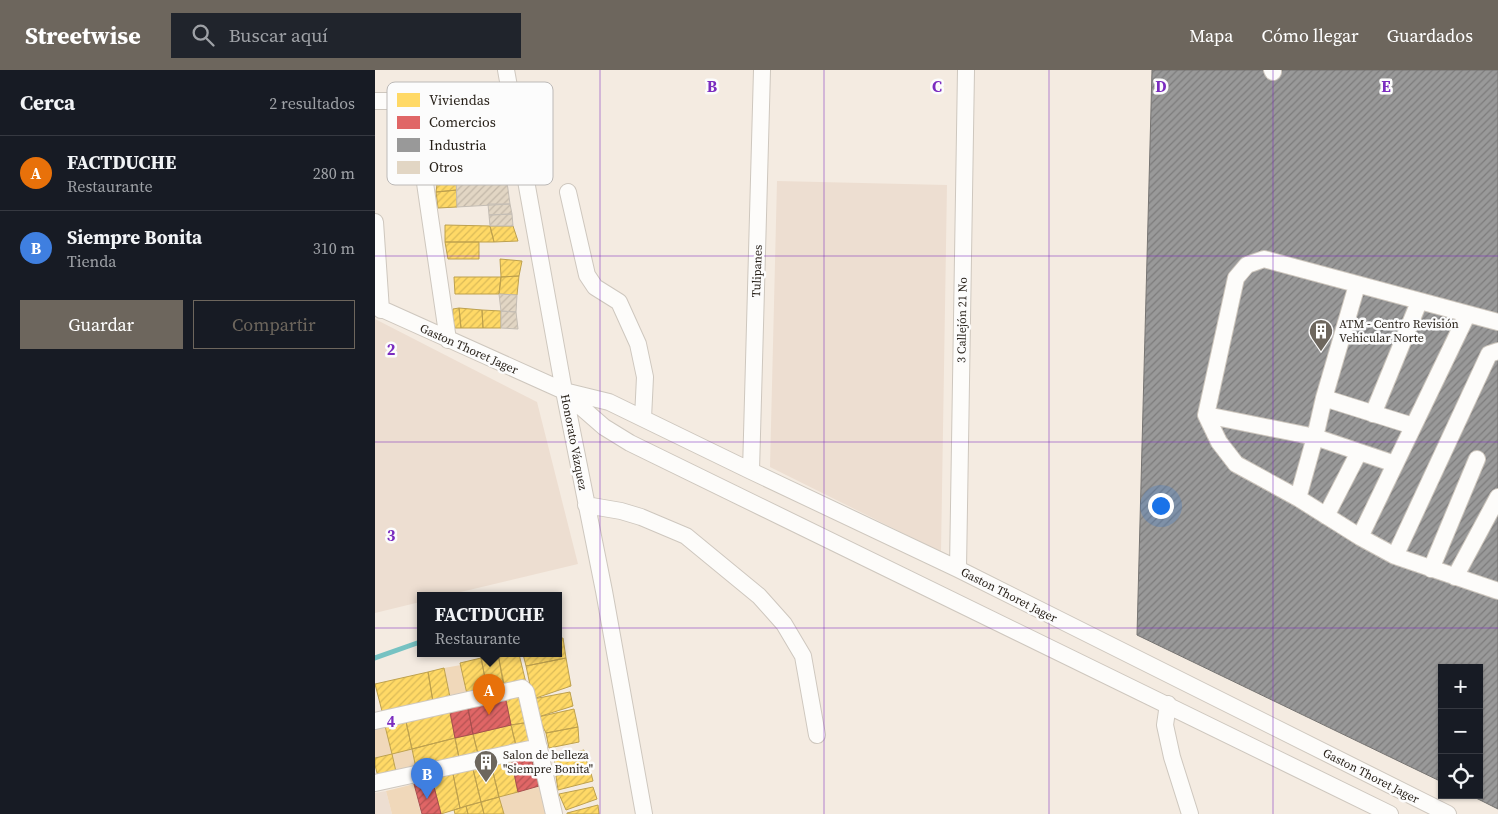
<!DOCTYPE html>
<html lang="es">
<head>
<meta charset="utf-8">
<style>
	:root { --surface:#171b24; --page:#20242c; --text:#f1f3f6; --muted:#9ea1a6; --line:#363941; --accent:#6d665d }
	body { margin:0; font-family:"Source Serif 4",serif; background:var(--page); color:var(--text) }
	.controls { position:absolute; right:15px; bottom:15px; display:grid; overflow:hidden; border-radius:0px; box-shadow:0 1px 4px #0004 }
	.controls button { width:45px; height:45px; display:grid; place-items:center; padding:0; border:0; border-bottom:1px solid var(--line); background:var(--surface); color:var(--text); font:25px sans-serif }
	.you { position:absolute; left:785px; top:435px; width:18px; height:18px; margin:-12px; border:4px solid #fff; border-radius:50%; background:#1a73e8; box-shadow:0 0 0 8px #1a73e833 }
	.badge { display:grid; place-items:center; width:32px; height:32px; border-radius:50%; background:var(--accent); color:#fff; font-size:16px; font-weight:700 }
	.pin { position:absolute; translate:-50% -41px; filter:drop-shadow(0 1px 2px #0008) }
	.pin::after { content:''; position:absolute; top:26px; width:18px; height:15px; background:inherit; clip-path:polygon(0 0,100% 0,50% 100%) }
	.popup { position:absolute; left:42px; top:522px; width:145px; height:65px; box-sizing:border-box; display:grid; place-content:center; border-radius:0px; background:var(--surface); filter:drop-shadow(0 1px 4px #0005); font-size:16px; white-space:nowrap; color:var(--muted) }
	.popup b { font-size:19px; color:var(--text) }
	.popup::after { content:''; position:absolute; left:50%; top:100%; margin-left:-10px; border:10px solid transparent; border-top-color:var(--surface) }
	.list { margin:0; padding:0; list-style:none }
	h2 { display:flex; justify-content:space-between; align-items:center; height:65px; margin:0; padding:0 20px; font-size:21px }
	h2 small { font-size:16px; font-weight:400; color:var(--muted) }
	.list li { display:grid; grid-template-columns:32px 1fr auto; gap:15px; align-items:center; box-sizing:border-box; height:75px; padding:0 20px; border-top:1px solid var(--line) }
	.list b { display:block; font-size:19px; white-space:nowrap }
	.list p { margin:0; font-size:16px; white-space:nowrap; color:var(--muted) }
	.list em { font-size:16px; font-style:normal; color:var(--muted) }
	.actions { display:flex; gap:10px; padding:15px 20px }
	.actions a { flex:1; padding:11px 0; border:1px solid var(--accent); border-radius:0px; text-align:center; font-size:18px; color:var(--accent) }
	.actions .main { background:var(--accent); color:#fff }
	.icon { flex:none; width:28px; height:28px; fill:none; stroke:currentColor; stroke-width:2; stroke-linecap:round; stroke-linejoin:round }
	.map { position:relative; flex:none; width:1123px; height:744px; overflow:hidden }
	header { display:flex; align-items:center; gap:30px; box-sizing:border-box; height:70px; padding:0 25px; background:var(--accent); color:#fff }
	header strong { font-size:24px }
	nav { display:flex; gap:28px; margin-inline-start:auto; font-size:18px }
	.search { width:350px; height:45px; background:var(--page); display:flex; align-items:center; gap:12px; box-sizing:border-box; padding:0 18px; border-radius:0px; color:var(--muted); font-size:19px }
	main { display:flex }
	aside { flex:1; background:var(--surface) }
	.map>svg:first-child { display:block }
	.industrial { fill:#edded1 }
	.green { fill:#f0d8ba }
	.homes { fill:url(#homes-hatch); stroke:#bea14e }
	.shops { fill:url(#shops-hatch); stroke:#a8504e }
	.industry { fill:url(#industry-hatch); stroke:#767472 }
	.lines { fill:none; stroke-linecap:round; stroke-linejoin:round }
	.stream { stroke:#76c2c2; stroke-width:5 }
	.building { fill:url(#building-hatch); stroke:#c4bdb4 }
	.minor-casing { stroke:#cec7be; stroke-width:18 }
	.minor { stroke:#fdfcfa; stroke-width:16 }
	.grid { fill:none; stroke:#7b2cbf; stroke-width:1; stroke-opacity:0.55 }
	.labels { text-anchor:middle; stroke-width:5; stroke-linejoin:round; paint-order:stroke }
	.street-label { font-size:12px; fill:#251e16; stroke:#fcfcfc }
	.poi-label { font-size:12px; fill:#251e16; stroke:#fcfcfc; text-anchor:start }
	.key { fill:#fcfcfc; stroke:#bcb9b7; stroke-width:1 }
	.key-label { font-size:14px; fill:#251e16 }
	.grid-label { font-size:16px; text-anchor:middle; font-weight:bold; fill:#7b2cbf; stroke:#fcfcfc; stroke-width:5; stroke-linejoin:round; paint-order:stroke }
</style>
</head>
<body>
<header>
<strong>Streetwise</strong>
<div class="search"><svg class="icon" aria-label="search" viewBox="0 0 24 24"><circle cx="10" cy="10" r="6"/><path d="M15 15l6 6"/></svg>Buscar aquí</div>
<nav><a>Mapa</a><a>Cómo llegar</a><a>Guardados</a></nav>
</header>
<main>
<aside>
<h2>Cerca<small>2 resultados</small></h2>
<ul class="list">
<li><span class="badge" style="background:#e8710a">A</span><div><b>FACTDUCHE</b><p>Restaurante</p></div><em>280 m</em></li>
<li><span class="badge" style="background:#3f7fe0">B</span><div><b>Siempre Bonita</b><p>Tienda</p></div><em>310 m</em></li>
</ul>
<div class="actions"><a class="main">Guardar</a><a>Compartir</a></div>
</aside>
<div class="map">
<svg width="1123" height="744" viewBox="0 0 1123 744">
	<defs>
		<pattern id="homes-hatch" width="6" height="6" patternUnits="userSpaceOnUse" patternTransform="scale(1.25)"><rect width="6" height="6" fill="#ffd966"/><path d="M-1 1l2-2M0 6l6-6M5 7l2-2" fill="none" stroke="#daba58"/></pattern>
		<pattern id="shops-hatch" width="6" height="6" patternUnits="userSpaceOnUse" patternTransform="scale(1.25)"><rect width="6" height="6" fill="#e06666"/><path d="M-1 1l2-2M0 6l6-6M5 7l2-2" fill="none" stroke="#b55353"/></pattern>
		<pattern id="industry-hatch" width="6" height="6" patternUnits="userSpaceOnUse" patternTransform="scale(1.25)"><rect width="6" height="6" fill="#999"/><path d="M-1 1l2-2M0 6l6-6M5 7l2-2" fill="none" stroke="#7d7c7c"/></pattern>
		<pattern id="building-hatch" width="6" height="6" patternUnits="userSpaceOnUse" patternTransform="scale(1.25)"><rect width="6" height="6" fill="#e2d6c4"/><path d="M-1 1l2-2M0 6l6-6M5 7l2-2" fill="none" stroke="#c2b7a8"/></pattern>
	</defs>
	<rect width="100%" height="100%" fill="#f4ebe1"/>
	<path class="industrial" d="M402,111L572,115L566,482L395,397Z
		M0,249L162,332L203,494L69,526H45V532L0,543Z
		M11,721L17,744H0V723Z"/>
	<path class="green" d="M86,595L92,622L75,625L69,598Z
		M9,652L17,683L37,679L42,703L22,706L17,684L0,688V654Z
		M39,714L46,744H17L11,721Z
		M164,716L171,744H129L124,727Z"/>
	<path class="homes" d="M49,31H118L122,68L52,69Z
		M122,68L125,84L88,86L85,69Z
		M52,69H85L88,86L53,87Z
		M125,84L131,105H91L88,86Z
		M88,86L91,105L63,107L61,87Z
		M63,107H81L82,120L61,122Z
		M82,120V137L63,138L61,122Z
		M70,155L115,156L119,172H70Z
		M115,156H138L143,171L119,172Z
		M70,172H104V189H73Z
		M125,189L147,191L144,206L126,207Z
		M144,206L142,225L124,224L126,207Z
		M79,207H126L124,224H80Z
		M84,238L107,240L108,258H86Z
		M84,238L86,258H77L78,239Z
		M107,240L126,241V258H108Z
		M188,568L191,588L151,596L148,584H183V569Z
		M123,584H144L151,613L129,618Z
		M123,584L129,614L112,618L106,588Z
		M106,588L112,618L92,624L85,593Z
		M191,588L196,616L158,629L151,596Z
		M69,598L75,627L58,632L53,602Z
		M53,602L58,632L8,645L0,614Z
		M148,622L155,652L136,655L130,626Z
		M195,622L198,636L163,647L158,629Z
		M74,637L80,668L37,679L30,647Z
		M199,639L203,657L171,663L163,647Z
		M30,647L37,679L17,684L9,652Z
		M155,652L160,675L142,680L136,655Z
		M136,655L142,680L104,688L98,664Z
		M203,657L204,672L174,678L171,663Z
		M98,664L104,688L85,693L80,668Z
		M80,668L85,693L42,703L37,679Z
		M209,680L213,696L181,703L179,687Z
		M17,684L22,706L4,711L0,695V688Z
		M136,689L143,722L124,727L116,694Z
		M116,694L124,727L106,732L98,699Z
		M98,699L106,732L85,738L78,704Z
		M215,699L218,711L183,720L181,706Z
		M78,704L85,738L66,744L57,709Z
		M218,717L222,729L191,740L184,724Z
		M124,727L129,744H109L106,732Z
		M106,732L109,744H93L91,736Z
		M223,735L224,744H192V743Z
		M91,736L93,744H80L79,740Z"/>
	<path class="shops" d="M130,626L136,655L98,664L92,634Z
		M92,634L98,664L80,668L74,637Z
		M155,684L164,716L143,722L136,689Z
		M57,709L66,744H47L39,714Z"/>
	<path class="industry" d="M777,0H1123V739L1095,725H1104V598H1067V712L762,565Z"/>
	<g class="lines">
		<path class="stream" d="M0,588L45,572"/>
	</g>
	<path class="building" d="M131,105L135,134L82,137L81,107Z
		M113,134H135L137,144L114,145Z
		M137,144L138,156H115L114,145Z
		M124,224L142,225L141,242L126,241Z
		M126,241L141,242L143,259L126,258Z"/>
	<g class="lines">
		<g class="minor-casing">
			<path id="minor" d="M131,0L189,321L229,521L269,744
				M897,0L898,2
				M0,31H136
				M38,31L73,270
				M193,122L212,205L220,217L244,232L263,274L270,307L268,348
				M0,152L6,240
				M982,215L949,328L940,367L923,428L861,394L844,372L831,345L861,208L872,195L889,189L1123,252
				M0,236L189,321L234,332L376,401L583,499L1073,744
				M1092,245L985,467L1020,486L1114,284L1123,281
				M190,323L229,357L255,373L1015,744
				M949,328L1038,356
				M998,344L1044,232
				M831,345L940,367L1020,394
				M376,401L387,0
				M923,428L985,467
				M211,435L246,441L266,447L311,466L384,526L409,554L428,586L442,665
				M951,446L984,382
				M1020,486L1123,521
				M583,499L591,0
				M1056,499L1102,389
				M1080,507L1123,427
				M793,634L790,655L797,687L815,744
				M0,651L147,618L151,622L179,744
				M0,713L164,677"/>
		</g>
		<use href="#minor" class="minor"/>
	</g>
	<path class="grid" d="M225,0V744M449,0V744M674,0V744M898,0V744M0,186H1123M0,372H1123M0,558H1123"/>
	<defs>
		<g id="building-pin" transform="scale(1.25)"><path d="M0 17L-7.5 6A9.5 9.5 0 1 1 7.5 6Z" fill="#6d665d" stroke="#fcfcfc"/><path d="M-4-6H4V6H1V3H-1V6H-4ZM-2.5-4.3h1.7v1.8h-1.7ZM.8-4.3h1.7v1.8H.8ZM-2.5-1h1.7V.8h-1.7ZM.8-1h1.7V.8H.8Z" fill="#fff"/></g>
	</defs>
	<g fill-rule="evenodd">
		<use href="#building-pin" x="946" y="261"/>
		<use href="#building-pin" x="111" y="692"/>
	</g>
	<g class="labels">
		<g class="street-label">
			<text transform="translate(382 201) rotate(-88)" y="4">Tulipanes</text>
			<text transform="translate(587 250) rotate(-89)" y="4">3 Callejón 21 No</text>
			<text transform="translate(94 279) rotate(24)" y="4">Gaston Thoret Jager</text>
			<text transform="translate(199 372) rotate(79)" y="4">Honorato Vázquez</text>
			<text transform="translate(634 525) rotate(27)" y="4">Gaston Thoret Jager</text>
			<text transform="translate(996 706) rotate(27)" y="4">Gaston Thoret Jager</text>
		</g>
		<g class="poi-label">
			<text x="964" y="258">ATM - Centro Revisión<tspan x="964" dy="14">Vehicular Norte</tspan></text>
			<text x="128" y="689">Salon de belleza<tspan x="128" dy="14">"Siempre Bonita"</tspan></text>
		</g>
	</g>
	<rect x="12" y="12" width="166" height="103" rx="8" class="key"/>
	<rect x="22" y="23" width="23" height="14" fill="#ffd966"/>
	<rect x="22" y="46" width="23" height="13" fill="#e06666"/>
	<rect x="22" y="68" width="23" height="14" fill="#999"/>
	<rect x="22" y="91" width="23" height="13" fill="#e2d6c4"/>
	<g class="key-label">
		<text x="54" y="35">Viviendas</text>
		<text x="54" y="57">Comercios</text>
		<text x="54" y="80">Industria</text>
		<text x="54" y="102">Otros</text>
	</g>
	<g class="grid-label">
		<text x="337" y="22">B</text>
		<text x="562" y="22">C</text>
		<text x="786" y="22">D</text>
		<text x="1011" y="22">E</text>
		<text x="16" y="285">2</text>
		<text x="16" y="471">3</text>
		<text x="16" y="657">4</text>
	</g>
</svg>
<div class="controls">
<button>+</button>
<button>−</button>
<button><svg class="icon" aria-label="locate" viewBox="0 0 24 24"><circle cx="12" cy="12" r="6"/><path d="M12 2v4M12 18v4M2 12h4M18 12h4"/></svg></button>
</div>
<div class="you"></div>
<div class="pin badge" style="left:114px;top:645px;background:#e8710a">A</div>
<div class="popup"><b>FACTDUCHE</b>Restaurante</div>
<div class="pin badge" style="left:52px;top:729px;background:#3f7fe0">B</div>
</div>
</main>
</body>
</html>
